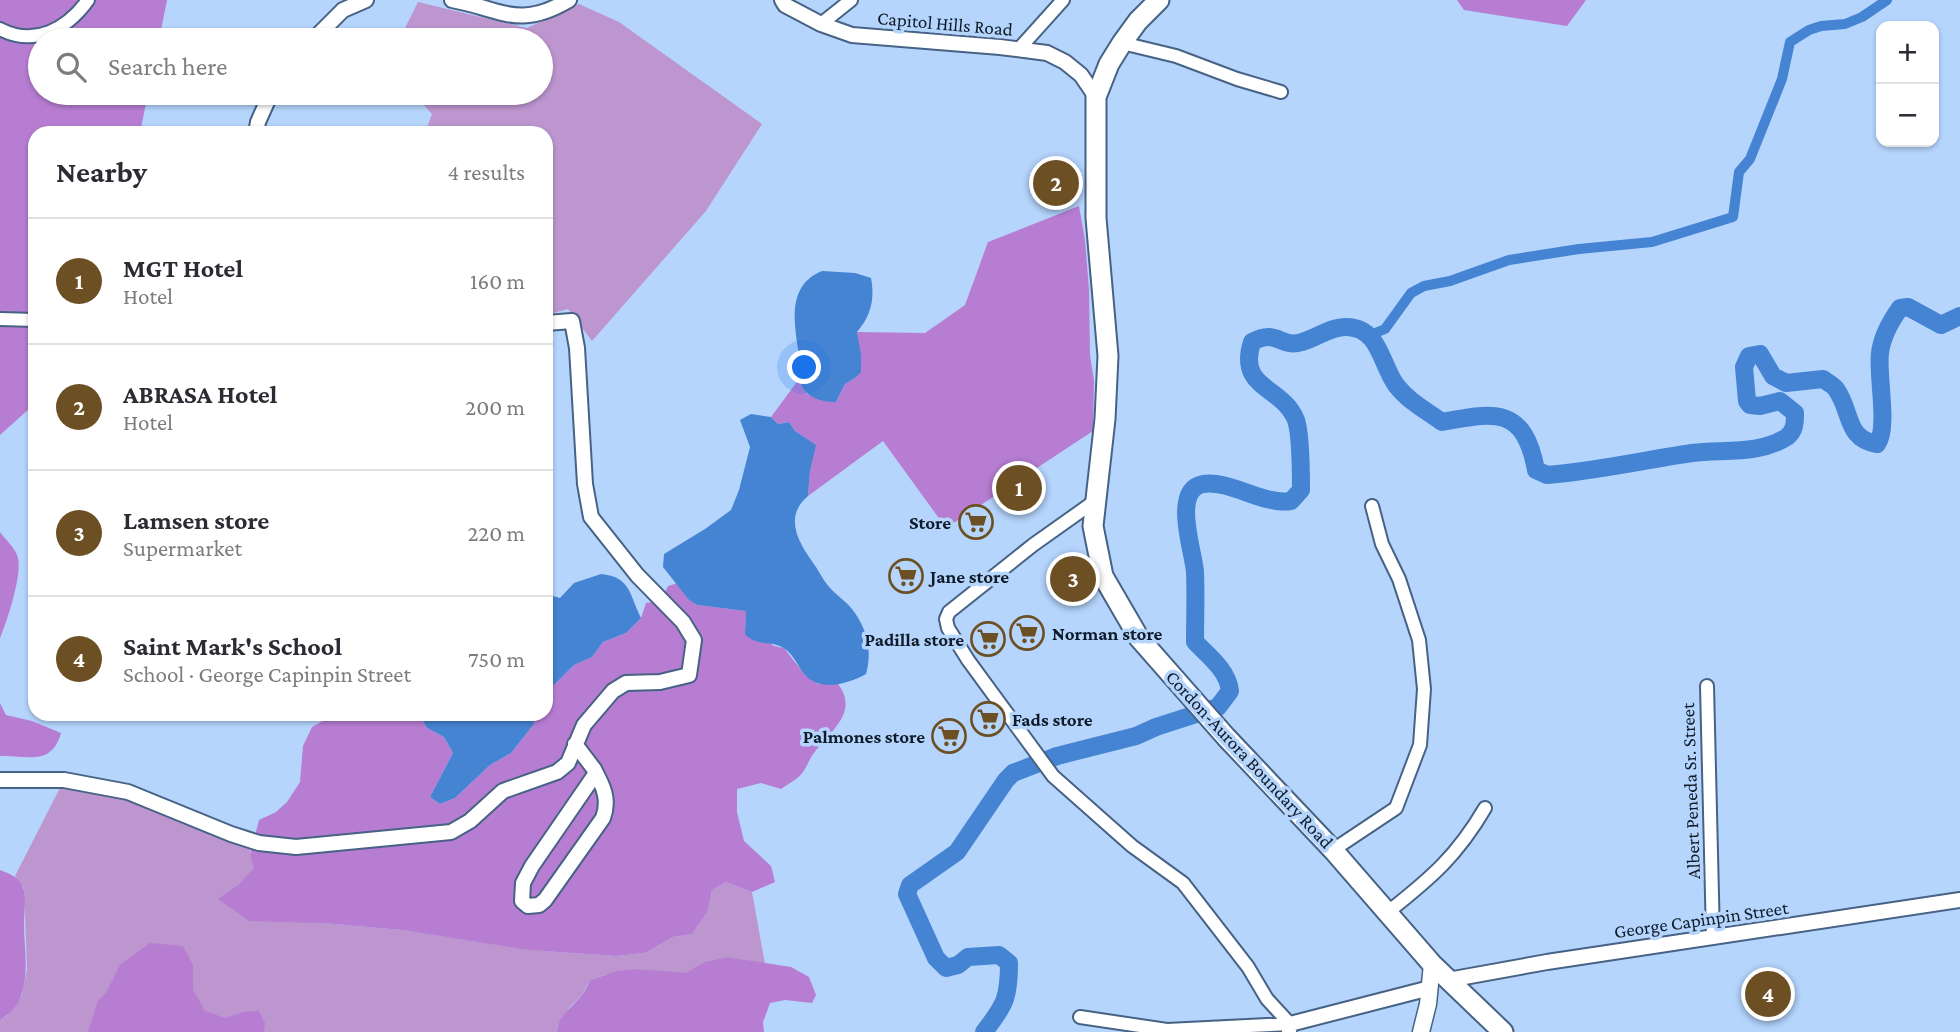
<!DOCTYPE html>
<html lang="en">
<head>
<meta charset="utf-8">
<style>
	:root { --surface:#fff; --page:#f7f7f7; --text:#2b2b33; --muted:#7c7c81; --line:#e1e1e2; --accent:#6d4f24 }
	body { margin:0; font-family:"Crimson Pro",serif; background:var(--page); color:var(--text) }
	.controls { position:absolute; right:21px; top:21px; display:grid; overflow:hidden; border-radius:14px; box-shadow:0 2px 5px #0004 }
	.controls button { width:63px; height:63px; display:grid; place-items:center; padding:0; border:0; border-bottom:2px solid var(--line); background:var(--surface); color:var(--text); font:35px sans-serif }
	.you { position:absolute; left:805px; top:368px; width:24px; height:24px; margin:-18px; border:5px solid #fff; border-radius:50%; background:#1a73e8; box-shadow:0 0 0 10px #1a73e833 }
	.badge { display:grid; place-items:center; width:46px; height:46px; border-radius:50%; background:var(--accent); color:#fff; font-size:23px; font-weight:700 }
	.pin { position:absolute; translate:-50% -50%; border:4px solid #fff; box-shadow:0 2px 7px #0006 }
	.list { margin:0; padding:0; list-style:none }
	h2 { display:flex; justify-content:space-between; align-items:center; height:91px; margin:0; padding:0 28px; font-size:30px }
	h2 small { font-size:23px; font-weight:400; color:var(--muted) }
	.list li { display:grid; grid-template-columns:46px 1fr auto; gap:21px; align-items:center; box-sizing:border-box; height:126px; padding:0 28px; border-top:2px solid var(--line) }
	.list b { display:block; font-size:26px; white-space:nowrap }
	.list p { margin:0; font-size:23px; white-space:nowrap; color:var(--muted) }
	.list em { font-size:23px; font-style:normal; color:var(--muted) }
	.icon { flex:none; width:38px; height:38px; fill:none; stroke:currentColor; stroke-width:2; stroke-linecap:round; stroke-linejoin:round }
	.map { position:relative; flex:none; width:1960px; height:1032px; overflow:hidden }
	.search { position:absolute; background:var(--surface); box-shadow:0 2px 5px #0004; left:28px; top:28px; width:525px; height:77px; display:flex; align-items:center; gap:18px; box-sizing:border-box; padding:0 24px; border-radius:38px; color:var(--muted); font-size:26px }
	.panel { position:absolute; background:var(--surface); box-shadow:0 2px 5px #0004; left:28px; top:126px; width:525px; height:595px; border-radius:21px }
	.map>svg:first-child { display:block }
	.green { fill:#bd95cf }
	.forest { fill:#b77dd2 }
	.water { fill:#4584d2 }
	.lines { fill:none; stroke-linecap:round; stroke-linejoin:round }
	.canal { stroke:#4584d2; stroke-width:10 }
	.river { stroke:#4584d2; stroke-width:18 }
	.minor-casing { stroke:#466284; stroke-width:16 }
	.tertiary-casing { stroke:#466284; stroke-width:18 }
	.secondary-casing { stroke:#466284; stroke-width:19 }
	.primary-casing { stroke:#466284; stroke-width:23 }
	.minor { stroke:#fff; stroke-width:12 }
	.tertiary { stroke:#fff; stroke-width:14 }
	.secondary { stroke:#fff; stroke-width:16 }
	.primary { stroke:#fff; stroke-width:19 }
	.labels { text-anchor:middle; stroke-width:7; stroke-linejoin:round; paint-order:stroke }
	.street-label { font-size:19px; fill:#0f1b29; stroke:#b5d5fd }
	.poi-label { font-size:19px; font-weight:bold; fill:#0f1b29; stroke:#b5d5fd; text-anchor:end }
</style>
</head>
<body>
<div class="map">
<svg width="1960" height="1032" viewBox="0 0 1960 1032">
	<rect width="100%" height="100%" fill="#b5d5fd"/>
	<path class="green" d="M418,2L527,28L579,4L619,22L762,124L706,211L592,341L568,309L546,315V133H425L432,114L413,93H541V40H399Z
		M64,780L128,792L252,841L250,855L255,868L239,884L219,899L322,923L402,930L519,948L558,952L616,956L645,953L673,937L692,934L708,911L712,890L726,882L752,892L765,964L726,957L704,962L686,974L638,969L604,975L590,980L582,995L569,1008L557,1027V1032H0V1020L7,1016L22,995L27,969L24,888L15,876Z"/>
	<path class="forest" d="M0,0H167L159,40H40V93H148L140,133H35V408L29,409L0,435Z
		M1457,0H1586L1567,26L1464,10Z
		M1079,206L1085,240L1089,289L1090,355L1094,381L1093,431L946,528L883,441L808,496L810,471L815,445L795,431L789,422L778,424L771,417L799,379L807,394L836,402L845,384L855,378L858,342L857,332L925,333L965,305L988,242Z
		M0,532C5,539 14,547 17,555C24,571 7,621 0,638Z
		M678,583L689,600L697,605L747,611L745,626L774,646L784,648L806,676L818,684H838C860,713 829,732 814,753C809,759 807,767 803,772C798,779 788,784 781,789L761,783L737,789V812L744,841L771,866L775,882L752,892L726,882L712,890L708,911L692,934L673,937L645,953L616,956L558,952L522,949L402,930L322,923L249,921L218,899L239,884L254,868L250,855L259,820L276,812L287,802L300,782L303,746L312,727L335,714H419L427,728L444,737L453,753L430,797L440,804L455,798L490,765L511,753L534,724V714H546V693L574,665L592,657L603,642L626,633L641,618L646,603L661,601L668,586Z
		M0,703L6,715L32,721L61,733C51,767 28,755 0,756Z
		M0,870C10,874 17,876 22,885C27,894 24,913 24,924C24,956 35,1001 0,1020Z
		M150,943L183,946L193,965V990L205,1011L225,1018L243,1012L259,1011L265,1023L264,1032H88L98,1001L106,993L120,965Z
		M726,957L791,967L809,977L816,995L812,1003L785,1000L770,1003L763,1022L764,1032H557C557,1016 573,1007 582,995C585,991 588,985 590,980L617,971L638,969L686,973L704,962Z"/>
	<path class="water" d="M822,271L855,273L871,278C875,299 871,316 857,332L861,355V372L855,378L845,384L836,402C826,402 814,400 806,392C796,381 801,370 799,356C795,326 785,286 822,271Z
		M751,414L771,417L778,424L789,422L795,431L816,445L810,471L808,496C782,518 800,545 816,567C821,575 825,583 832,590C839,597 849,604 855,613C868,632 872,652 866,674C848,684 820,692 805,675C798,667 794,655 785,649C773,640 756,647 745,634L746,611L697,605L689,600L663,567L664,554L705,529L731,510L739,490L750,447L740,420Z
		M601,574C631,577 629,594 641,618L626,633L603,642L592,657L574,665L546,693V594L560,598L574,583Z
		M419,714H534V724L511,753L490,765L455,798L440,804L430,797L453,753L444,737L427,728Z"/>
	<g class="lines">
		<path class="canal" d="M1368,336L1385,329L1411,293L1424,286L1450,281L1509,260L1579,249L1652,242L1733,217L1739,172L1750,159L1782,79L1790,42L1809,30L1821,26L1845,24L1862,17L1887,0"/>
		<path class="river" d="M984,1032C1005,1005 1009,998 1009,963L999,955L968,957L958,965L946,968L936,958L907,894L910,885L957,852L1006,780L1013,773L1057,756L1136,736L1156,727L1218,707L1230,691C1228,671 1209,656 1195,642C1195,619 1196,595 1195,572C1194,553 1171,490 1203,484C1231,480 1262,505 1291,501L1301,490C1301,474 1301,435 1296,420C1282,385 1237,390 1252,342C1278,328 1280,349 1302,342C1317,338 1331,326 1347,327C1380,328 1381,365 1396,385C1408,401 1427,411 1442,422C1495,412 1524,406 1536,470L1547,475C1596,471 1644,460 1692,453C1723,449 1759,455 1787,437C1795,431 1795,422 1795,413L1780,401L1760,406L1750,405L1747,401L1744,367L1749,356L1760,354L1773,376L1786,383L1823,379C1827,382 1833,385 1836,389C1852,411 1845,439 1877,444C1889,428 1877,375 1880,353C1882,336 1890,322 1900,308L1908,307L1941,325L1960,316"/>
		<g class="minor-casing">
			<path id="minor" d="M821,24L851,0
				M0,29C35,47 67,29 88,0
				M1122,43L1176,56L1237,79L1281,92
				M1019,49L1063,0
				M0,319L35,320
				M1095,501L1033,545L949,612L946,619L948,628L968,660L1053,776L1132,846L1183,883L1248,967L1267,999L1290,1024
				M1707,686L1713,937
				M1333,850L1396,808L1420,745L1424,689L1419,640L1399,579L1382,544L1372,506
				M1388,912C1431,878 1457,856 1485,808
				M1080,1017L1167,1030L1290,1024"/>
		</g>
		<g class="tertiary-casing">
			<path id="tertiary" d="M452,0C502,9 518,30 569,0
				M782,0L785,5L821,24L852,35L1000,47L1047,53L1065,62L1081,75L1096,97
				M313,40L343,10L366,0
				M256,133L258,122L271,93
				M575,744L594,769C603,786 610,799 603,818L545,900L539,905L528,906L522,901L523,883L532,866L596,773
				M0,780H64L128,792L231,834L259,843L296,847L451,832L470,821L503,791L557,772L568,763L584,725L613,691L626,683L660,682L689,675L694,640L683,622L637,575L591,517L585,484L577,348L572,321L546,323
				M1448,980L1547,962L1960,900
				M1289,1032L1290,1024L1430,988"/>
		</g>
		<g class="secondary-casing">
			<path id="secondary" d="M1421,1032L1428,1004L1432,964"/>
		</g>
		<g class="primary-casing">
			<path id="primary" d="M1159,0L1138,21L1122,43L1109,64L1096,97V218L1108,356L1105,419L1093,526L1103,576L1139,638L1226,737L1333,850L1432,964L1503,1032"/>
		</g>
		<use href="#minor" class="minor"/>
		<use href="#tertiary" class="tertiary"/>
		<use href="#secondary" class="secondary"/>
		<use href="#primary" class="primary"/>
	</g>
	<defs>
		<g id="supermarket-ring" transform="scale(1.75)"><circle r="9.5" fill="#b5d5fd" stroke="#6d4f24" stroke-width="1.5"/><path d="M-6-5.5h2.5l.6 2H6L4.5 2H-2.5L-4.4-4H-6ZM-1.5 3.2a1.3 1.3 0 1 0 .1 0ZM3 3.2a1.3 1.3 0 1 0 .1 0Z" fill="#6d4f24"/></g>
	</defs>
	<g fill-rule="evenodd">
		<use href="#supermarket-ring" x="976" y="522"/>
		<use href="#supermarket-ring" x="906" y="576"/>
		<use href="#supermarket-ring" x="1027" y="633"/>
		<use href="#supermarket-ring" x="988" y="639"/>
		<use href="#supermarket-ring" x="988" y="719"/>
		<use href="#supermarket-ring" x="949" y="736"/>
	</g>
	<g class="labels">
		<g class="street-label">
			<text transform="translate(945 23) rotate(5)" y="7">Capitol Hills Road</text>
			<text transform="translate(1250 759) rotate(47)" y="7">Cordon-Aurora Boundary Road</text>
			<text transform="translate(1690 791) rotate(-92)" y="7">Albert Peneda Sr. Street</text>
			<text transform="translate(1701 919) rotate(-8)" y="7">George Capinpin Street</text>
		</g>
		<g class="poi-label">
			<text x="951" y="529">Store</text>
			<text x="930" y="583" text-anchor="start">Jane store</text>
			<text x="1052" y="640" text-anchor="start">Norman store</text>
			<text x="964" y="646">Padilla store</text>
			<text x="1012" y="726" text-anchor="start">Fads store</text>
			<text x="925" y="743">Palmones store</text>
		</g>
	</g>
</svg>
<div class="controls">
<button>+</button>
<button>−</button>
</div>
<div class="you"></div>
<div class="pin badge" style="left:1019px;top:488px">1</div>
<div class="pin badge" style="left:1056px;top:183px">2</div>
<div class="pin badge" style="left:1073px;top:579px">3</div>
<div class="pin badge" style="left:1768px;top:994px">4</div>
<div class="search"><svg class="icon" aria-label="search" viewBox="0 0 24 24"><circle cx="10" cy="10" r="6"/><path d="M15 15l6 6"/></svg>Search here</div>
<section class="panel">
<h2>Nearby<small>4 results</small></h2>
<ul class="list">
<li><span class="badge">1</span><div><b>MGT Hotel</b><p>Hotel</p></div><em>160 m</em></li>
<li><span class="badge">2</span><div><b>ABRASA Hotel</b><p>Hotel</p></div><em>200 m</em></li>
<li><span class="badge">3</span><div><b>Lamsen store</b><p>Supermarket</p></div><em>220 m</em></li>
<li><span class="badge">4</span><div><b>Saint Mark's School</b><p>School · George Capinpin Street</p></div><em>750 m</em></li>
</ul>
</section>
</div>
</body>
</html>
